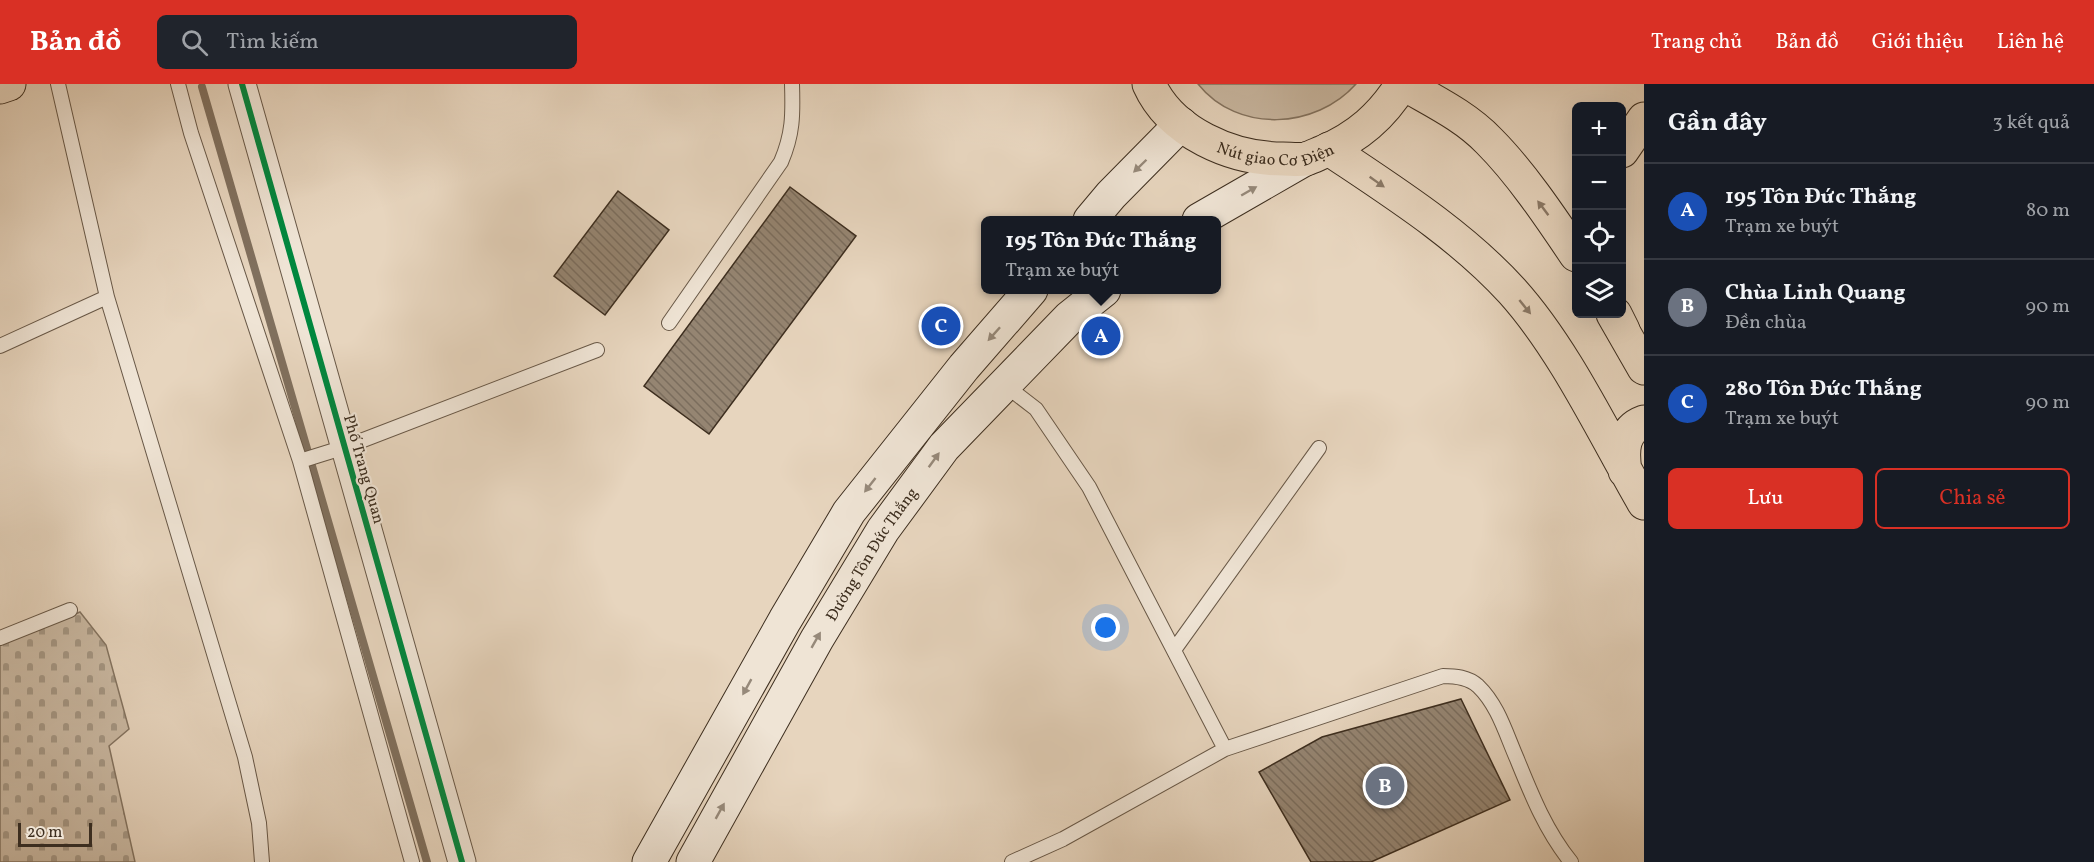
<!DOCTYPE html>
<html lang="vi">
<head>
<meta charset="utf-8">
<style>
	:root { --surface:#171b24; --page:#20242c; --text:#f1f3f6; --muted:#9ea1a6; --line:#363941; --accent:#d93025 }
	body { margin:0; font-family:Vollkorn,serif; background:var(--page); color:var(--text) }
	.controls { position:absolute; right:18px; top:18px; display:grid; overflow:hidden; border-radius:9px; box-shadow:0 6px 24px #0002 }
	.controls button { width:54px; height:54px; display:grid; place-items:center; padding:0; border:0; border-bottom:2px solid var(--line); background:var(--surface); color:var(--text); font:30px sans-serif }
	.scale { position:absolute; left:18px; bottom:15px; width:74px; box-sizing:border-box; padding-left:6px; border:3px solid #3d2e1f; border-top:0; font-size:16px; line-height:21px; white-space:nowrap; color:#3d2e1f; -webkit-text-stroke:4px #efe4d5; paint-order:stroke }
	.you { position:absolute; left:1106px; top:544px; width:21px; height:21px; margin:-15px; border:4px solid #fff; border-radius:50%; background:#1a73e8; box-shadow:0 0 0 9px #1a73e833 }
	.badge { display:grid; place-items:center; width:39px; height:39px; border-radius:50%; background:var(--accent); color:#fff; font-size:20px; font-weight:700 }
	.pin { position:absolute; translate:-50% -50%; border:3px solid #fff; box-shadow:0 2px 6px #0006 }
	.popup { position:absolute; left:981px; top:132px; width:240px; height:78px; box-sizing:border-box; display:grid; place-content:center; border-radius:9px; background:var(--surface); filter:drop-shadow(0 2px 4px #0005); font-size:20px; white-space:nowrap; color:var(--muted) }
	.popup b { font-size:22px; color:var(--text) }
	.popup::after { content:''; position:absolute; left:50%; top:100%; margin-left:-12px; border:12px solid transparent; border-top-color:var(--surface) }
	.list { margin:0; padding:0; list-style:none }
	h2 { display:flex; justify-content:space-between; align-items:center; height:78px; margin:0; padding:0 24px; font-size:26px }
	h2 small { font-size:20px; font-weight:400; color:var(--muted) }
	.list li { display:grid; grid-template-columns:39px 1fr auto; gap:18px; align-items:center; box-sizing:border-box; height:96px; padding:0 24px; border-top:2px solid var(--line) }
	.list b { display:block; font-size:22px; white-space:nowrap }
	.list p { margin:0; font-size:20px; white-space:nowrap; color:var(--muted) }
	.list em { font-size:20px; font-style:normal; color:var(--muted) }
	.actions { display:flex; gap:12px; padding:18px 24px }
	.actions a { flex:1; padding:14px 0; border:2px solid var(--accent); border-radius:9px; text-align:center; font-size:21px; color:var(--accent) }
	.actions .main { background:var(--accent); color:#fff }
	.icon { flex:none; width:33px; height:33px; fill:none; stroke:currentColor; stroke-width:2; stroke-linecap:round; stroke-linejoin:round }
	.map { position:relative; flex:none; width:1644px; height:778px; overflow:hidden }
	header { display:flex; align-items:center; gap:36px; box-sizing:border-box; height:84px; padding:0 30px; background:var(--accent); color:#fff }
	header strong { font-size:28px }
	nav { display:flex; gap:33px; margin-inline-start:auto; font-size:21px }
	.search { width:420px; height:54px; background:var(--page); display:flex; align-items:center; gap:15px; box-sizing:border-box; padding:0 21px; border-radius:9px; color:var(--muted); font-size:22px }
	main { display:flex }
	aside { flex:1; background:var(--surface) }
	.map>svg:first-child { display:block }
	.green { fill:#cab9a3; stroke:#847461; stroke-width:1.5 }
	.cemetery { fill:url(#cemetery-stones); stroke:#847461; stroke-width:1.5 }
	.lines { fill:none; stroke-linecap:round; stroke-linejoin:round }
	.stream { stroke:#80705e; stroke-width:8 }
	.building { fill:url(#building-back-hatch); stroke:#3d2e1f; stroke-width:1.5 }
	.service-casing { stroke:#685847; stroke-width:16 }
	.minor-casing { stroke:#685847; stroke-width:29 }
	.secondary-casing { stroke:#3d2e1f; stroke-width:35 }
	.primary-casing { stroke:#3d2e1f; stroke-width:35 }
	.trunk-casing { stroke:#3d2e1f; stroke-width:35 }
	.service { stroke:#efe4d5; stroke-width:14 }
	.minor { stroke:#efe4d5; stroke-width:27 }
	.secondary { stroke:#efe4d5; stroke-width:33 }
	.primary { stroke:#e7d5be; stroke-width:33 }
	.trunk { stroke:#e7d5be; stroke-width:33 }
	.cycleway-casing { stroke:#efe4d5; stroke-width:10 }
	.cycleway { stroke:#00873e; stroke-width:6 }
	.oneway { fill:#96897a }
	.oneway2 { fill:#8a7967 }
	.labels { text-anchor:middle; stroke-width:4.5; stroke-linejoin:round; paint-order:stroke }
	.street-label { font-size:16px; fill:#3d2e1f; stroke:#efe4d5 }
</style>
</head>
<body>
<header>
<strong>Bản đồ</strong>
<div class="search"><svg class="icon" aria-label="search" viewBox="0 0 24 24"><circle cx="10" cy="10" r="6"/><path d="M15 15l6 6"/></svg>Tìm kiếm</div>
<nav><a>Trang chủ</a><a>Bản đồ</a><a>Giới thiệu</a><a>Liên hệ</a></nav>
</header>
<main>
<div class="map">
<svg width="1644" height="778" viewBox="0 0 1644 778">
	<defs>
		<pattern id="cemetery-stones" width="16" height="16" patternUnits="userSpaceOnUse" patternTransform="scale(1.5)"><rect width="16" height="16" fill="#cab9a3"/><path d="M2 7V4a2 2 0 0 1 4 0v3zM10 15v-3a2 2 0 0 1 4 0v3z" fill="#a59784"/></pattern>
		<pattern id="building-back-hatch" width="6" height="6" patternUnits="userSpaceOnUse" patternTransform="scale(1.5)"><rect width="6" height="6" fill="#958572"/><path d="M-1 5l2 2M0 0l6 6M5-1l2 2" fill="none" stroke="#7b6d5d"/></pattern>
	</defs>
	<rect width="100%" height="100%" fill="#e7d5be"/>
	<filter id="stains"><feTurbulence type="fractalNoise" baseFrequency=".00333" numOctaves="4"/><feColorMatrix values="0 0 0 0 .2 0 0 0 0 .09 0 0 0 0 .02 0 0 0 .5 -.17"/></filter>
	<radialGradient id="worn" r=".72"><stop offset=".6" stop-color="#630" stop-opacity="0"/><stop offset="1" stop-color="#630" stop-opacity=".3"/></radialGradient>
	<path class="green" d="M1198,0H1356C1316,45 1238,50 1198,0Z"/>
	<path class="cemetery" d="M80,528L106,561L129,645L109,662L135,778H0V561Z"/>
	<g class="lines">
		<path class="stream" d="M202,3L427,778"/>
	</g>
	<path class="building" d="M790,103L856,152L709,350L644,302Z
		M618,107L669,146L605,231L554,192Z
		M1461,615L1510,716L1371,778H1311L1259,688L1322,653Z"/>
	<g class="lines">
		<g class="service-casing">
			<path id="service" d="M58,0L107,213L245,673L259,739L262,778
				M178,0L191,49L300,377L412,778
				M669,239L781,78C793,50 793,31 792,0
				M0,262L107,213
				M1005,301L1036,325L1089,403L1225,665
				M300,377L345,363L597,266
				M0,554L70,526
				M1174,566L1319,364
				M1012,778L1063,755L1225,665L1443,592C1455,592 1468,593 1478,602C1498,621 1506,650 1517,675C1532,712 1546,747 1571,778"/>
		</g>
		<g class="minor-casing">
			<path id="minor" d="M242,0L462,778"/>
		</g>
		<g class="secondary-casing">
			<g id="secondary">
				<path d="M1090,136L1111,111L1181,40"/>
				<path d="M1199,136L1305,75"/>
				<path d="M649,778L785,536L849,428L964,283L1031,206"/>
				<path id="s1" d="M693,778L817,555L883,446L944,363L1069,234L1104,206"/>
			</g>
		</g>
		<g class="primary-casing">
			<path id="primary" d="M1404,0C1433,17 1465,32 1489,57C1521,89 1551,134 1576,171
				M1329,65C1393,108 1460,150 1512,207C1565,266 1604,350 1644,419
				M1613,230L1644,284
				M1625,387C1622,367 1622,346 1644,338"/>
		</g>
		<g class="trunk-casing">
			<g id="trunk">
				<path id="s2" d="M1149,0C1171,49 1232,75 1283,75C1290,75 1299,76 1306,75C1312,73 1318,70 1323,68C1358,53 1382,32 1402,0"/>
				<path d="M0,3L9,0"/>
				<path d="M1622,67L1644,35"/>
				<path d="M1615,230L1623,246"/>
			</g>
		</g>
		<use href="#service" class="service"/>
		<use href="#minor" class="minor"/>
		<use href="#secondary" class="secondary"/>
		<use href="#primary" class="primary"/>
		<use href="#trunk" class="trunk"/>
		<g class="cycleway-casing">
			<path id="cycleway" d="M242,0L462,778"/>
		</g>
		<use href="#cycleway" class="cycleway"/>
	</g>
	<defs><path id="oneway-solid" d="M-6-.8H1V-3.2L6.5 0L1 3.2V.8H-6Z" transform="scale(1.5)"/></defs>
	<g class="oneway">
		<use href="#oneway-solid" transform="translate(1140 82) rotate(136)"/>
		<use href="#oneway-solid" transform="translate(1249 107) rotate(-30)"/>
		<use href="#oneway-solid" transform="translate(994 250) rotate(132)"/>
		<use href="#oneway-solid" transform="translate(934 376) rotate(-54)"/>
		<use href="#oneway-solid" transform="translate(870 401) rotate(128)"/>
		<use href="#oneway-solid" transform="translate(816 556) rotate(-60)"/>
		<use href="#oneway-solid" transform="translate(747 603) rotate(119)"/>
		<use href="#oneway-solid" transform="translate(720 727) rotate(-61)"/>
	</g>
	<g class="oneway2">
		<use href="#oneway-solid" transform="translate(1377 98) rotate(35)"/>
		<use href="#oneway-solid" transform="translate(1543 124) rotate(-127)"/>
		<use href="#oneway-solid" transform="translate(1525 223) rotate(51)"/>
	</g>
	<g class="labels">
		<g class="street-label">
			<text dy="6" stroke="none"><textPath href="#s2" startOffset="154">Nút giao Cơ Điện</textPath></text>
			<text transform="translate(365 385) rotate(74)" y="6">Phố Trang Quan</text>
			<text dy="6" stroke="none"><textPath href="#s1" startOffset="356">Đường Tôn Đức Thắng</textPath></text>
		</g>
	</g>
	<rect width="100%" height="100%" filter="url(#stains)"/>
	<rect width="100%" height="100%" fill="url(#worn)"/>
</svg>
<div class="controls">
<button>+</button>
<button>−</button>
<button><svg class="icon" aria-label="locate" viewBox="0 0 24 24"><circle cx="12" cy="12" r="6"/><path d="M12 2v4M12 18v4M2 12h4M18 12h4"/></svg></button>
<button><svg class="icon" aria-label="layers" viewBox="0 0 24 24"><path d="M12 4l9 5-9 5-9-5zM3 14l9 5 9-5"/></svg></button>
</div>
<div class="scale">20 m</div>
<div class="you"></div>
<div class="pin badge" style="left:1101px;top:252px;background:#1a4fb4">A</div>
<div class="popup"><b>195 Tôn Đức Thắng</b>Trạm xe buýt</div>
<div class="pin badge" style="left:1385px;top:702px;background:#6b7280">B</div>
<div class="pin badge" style="left:941px;top:242px;background:#1a4fb4">C</div>
</div>
<aside>
<h2>Gần đây<small>3 kết quả</small></h2>
<ul class="list">
<li><span class="badge" style="background:#1a4fb4">A</span><div><b>195 Tôn Đức Thắng</b><p>Trạm xe buýt</p></div><em>80 m</em></li>
<li><span class="badge" style="background:#6b7280">B</span><div><b>Chùa Linh Quang</b><p>Đền chùa</p></div><em>90 m</em></li>
<li><span class="badge" style="background:#1a4fb4">C</span><div><b>280 Tôn Đức Thắng</b><p>Trạm xe buýt</p></div><em>90 m</em></li>
</ul>
<div class="actions"><a class="main">Lưu</a><a>Chia sẻ</a></div>
</aside>
</main>
</body>
</html>
